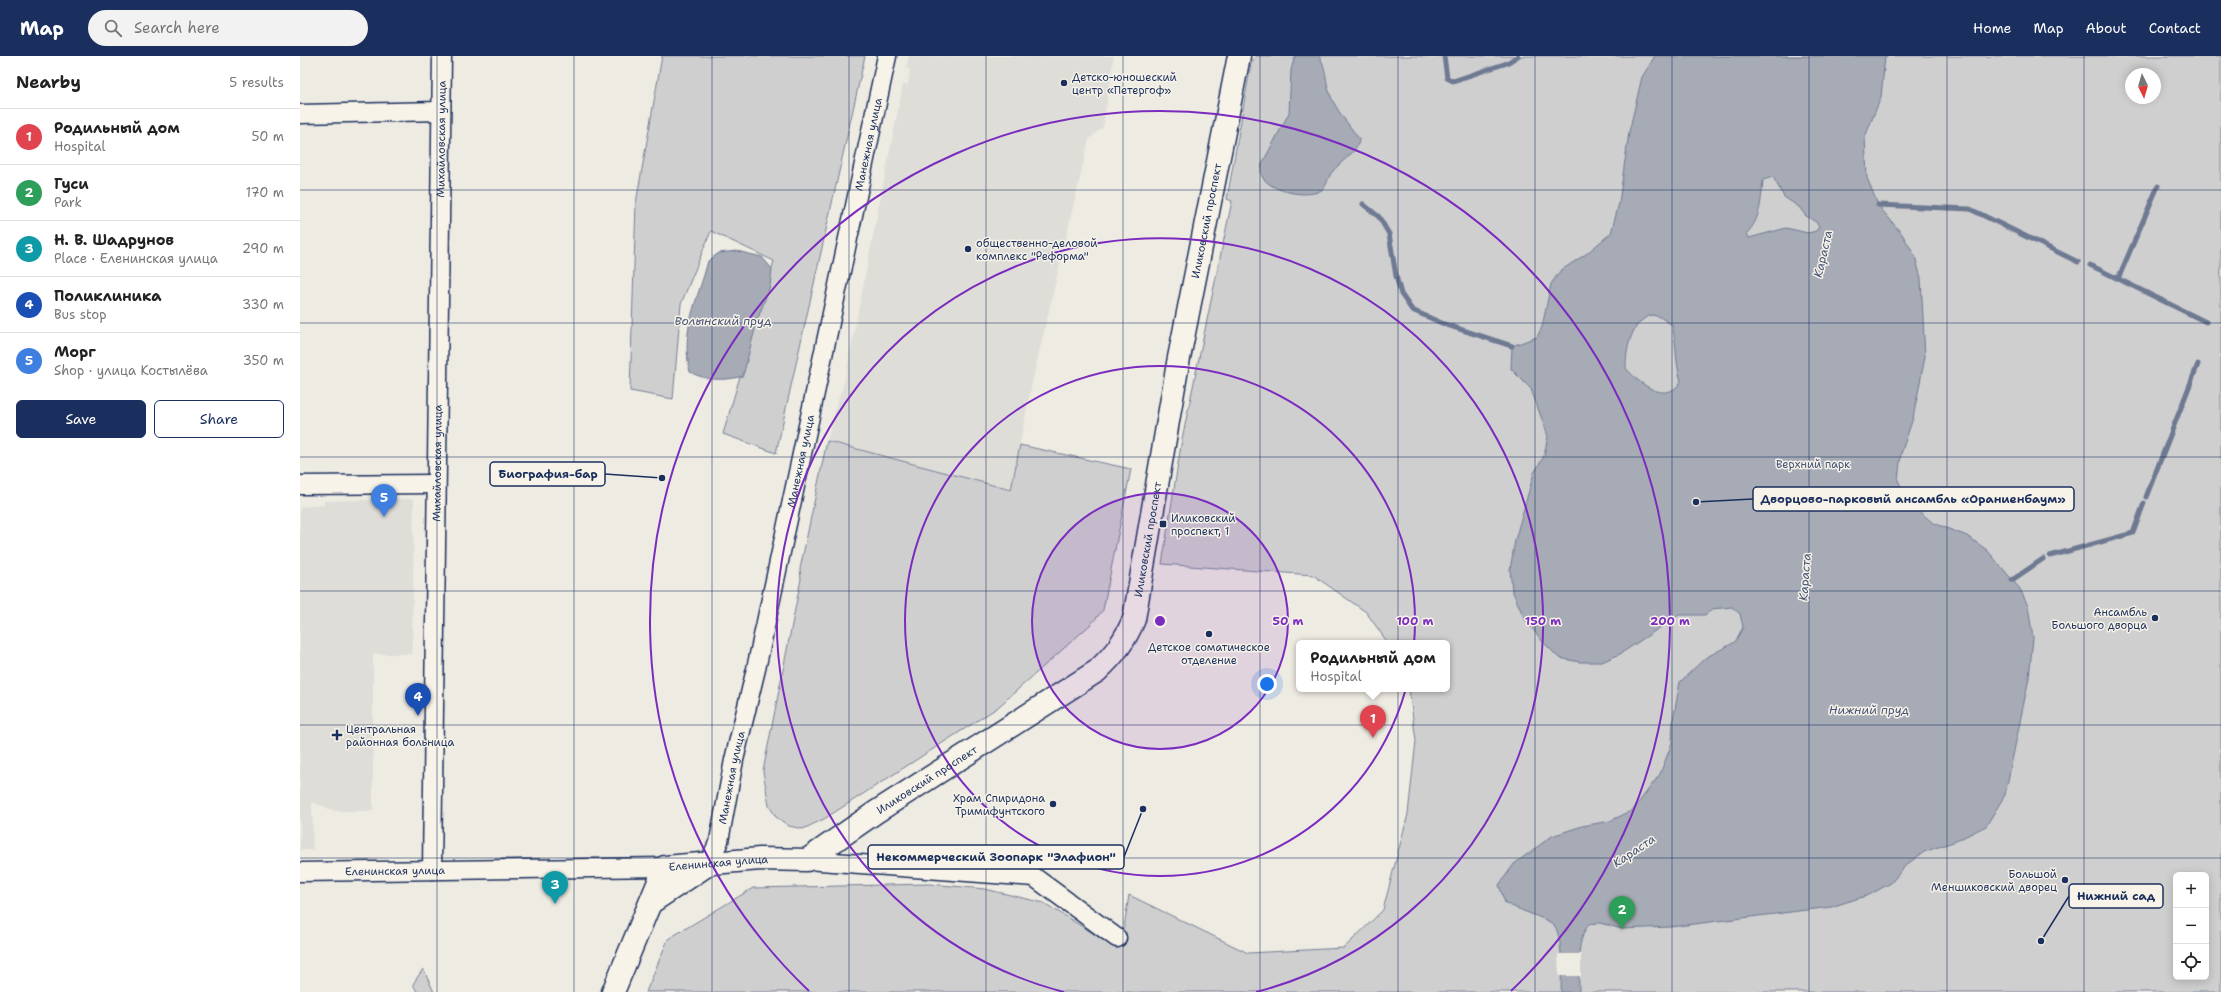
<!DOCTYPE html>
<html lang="en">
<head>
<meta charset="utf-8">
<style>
	:root { --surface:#fff; --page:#f2f2f2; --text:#222; --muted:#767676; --line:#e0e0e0; --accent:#1b2f5e }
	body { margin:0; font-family:"Shantell Sans",sans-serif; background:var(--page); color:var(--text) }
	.controls { position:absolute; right:12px; bottom:12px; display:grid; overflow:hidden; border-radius:6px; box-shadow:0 2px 10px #0003 }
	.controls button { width:36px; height:36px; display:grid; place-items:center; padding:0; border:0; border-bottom:1px solid var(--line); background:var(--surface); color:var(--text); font:20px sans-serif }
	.compass { position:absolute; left:1825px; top:12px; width:36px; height:36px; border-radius:50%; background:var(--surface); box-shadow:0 2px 10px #0003; rotate:175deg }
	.you { position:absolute; left:967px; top:628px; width:14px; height:14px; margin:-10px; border:3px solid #fff; border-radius:50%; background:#1a73e8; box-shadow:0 0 0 6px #1a73e833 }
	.badge { display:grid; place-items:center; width:26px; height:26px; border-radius:50%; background:var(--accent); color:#fff; font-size:13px; font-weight:700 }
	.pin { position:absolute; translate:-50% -33px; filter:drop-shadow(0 1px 2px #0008) }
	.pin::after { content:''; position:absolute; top:21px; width:14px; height:12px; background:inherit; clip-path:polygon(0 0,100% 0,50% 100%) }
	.popup { position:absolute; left:996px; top:584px; width:154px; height:52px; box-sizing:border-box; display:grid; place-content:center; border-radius:6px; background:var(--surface); filter:drop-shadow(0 1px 3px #0005); font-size:13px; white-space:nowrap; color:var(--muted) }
	.popup b { font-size:15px; color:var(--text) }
	.popup::after { content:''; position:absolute; left:50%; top:100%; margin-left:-8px; border:8px solid transparent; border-top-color:var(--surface) }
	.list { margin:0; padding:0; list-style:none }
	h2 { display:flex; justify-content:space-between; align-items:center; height:52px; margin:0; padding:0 16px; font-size:17px }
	h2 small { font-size:13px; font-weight:400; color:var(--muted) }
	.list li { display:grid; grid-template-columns:26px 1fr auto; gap:12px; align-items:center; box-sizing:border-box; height:56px; padding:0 16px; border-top:1px solid var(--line) }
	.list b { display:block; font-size:15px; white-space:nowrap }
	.list p { margin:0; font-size:13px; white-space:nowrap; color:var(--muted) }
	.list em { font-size:13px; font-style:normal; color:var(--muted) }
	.actions { display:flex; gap:8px; padding:12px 16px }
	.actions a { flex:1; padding:9px 0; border:1px solid var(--accent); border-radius:6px; text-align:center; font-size:14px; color:var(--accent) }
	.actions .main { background:var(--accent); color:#fff }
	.icon { flex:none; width:22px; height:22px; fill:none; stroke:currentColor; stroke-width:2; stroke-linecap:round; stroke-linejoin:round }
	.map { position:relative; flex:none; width:1921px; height:936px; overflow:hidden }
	header { display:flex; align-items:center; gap:24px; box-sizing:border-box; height:56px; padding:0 20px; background:var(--accent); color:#fff }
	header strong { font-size:19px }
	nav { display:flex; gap:22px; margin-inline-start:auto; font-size:14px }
	.search { width:280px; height:36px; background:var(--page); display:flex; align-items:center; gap:10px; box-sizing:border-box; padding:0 14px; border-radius:22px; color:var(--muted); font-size:15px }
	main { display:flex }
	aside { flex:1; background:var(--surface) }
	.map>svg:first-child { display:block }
	.built { fill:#deddd8 }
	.green { fill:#cfcfcf; stroke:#757f96; fill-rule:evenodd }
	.water { fill:#a6abb5; stroke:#6e7992; fill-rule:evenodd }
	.pier { fill:#eeebe2 }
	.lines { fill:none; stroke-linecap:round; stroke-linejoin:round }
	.stream { stroke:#6e7992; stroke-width:5 }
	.minor-casing { stroke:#1b2f5e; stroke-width:21 }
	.major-casing { stroke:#1b2f5e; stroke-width:25 }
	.minor { stroke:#f7f3e8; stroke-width:18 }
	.major { stroke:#f7f3e8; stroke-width:22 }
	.grid { fill:none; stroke:#1b2f5e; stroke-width:1; stroke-opacity:0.55 }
	.ring { fill:none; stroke:#7b2cbf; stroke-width:2 }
	.poi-dot { fill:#1b2f5e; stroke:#f7f3e8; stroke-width:1.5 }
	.labels { text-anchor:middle; stroke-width:3; stroke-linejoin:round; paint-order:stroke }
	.poi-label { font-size:11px; fill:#1b2f5e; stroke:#f7f3e8; text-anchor:start }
	.street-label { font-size:11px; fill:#1b2f5e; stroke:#f7f3e8 }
	.park-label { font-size:11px; fill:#3f4f75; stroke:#f7f3e8 }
	.water-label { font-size:12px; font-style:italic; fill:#455478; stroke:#f7f3e8 }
	.centre { fill:#7b2cbf; stroke:#f7f3e8; stroke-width:2 }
	.ring-label { font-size:12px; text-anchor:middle; font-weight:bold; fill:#7b2cbf; stroke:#f7f3e8; stroke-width:3; stroke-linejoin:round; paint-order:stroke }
	.leader { fill:none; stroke:#1b2f5e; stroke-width:1.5 }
	.callout-dot { fill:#1b2f5e; stroke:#f7f3e8; stroke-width:1.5 }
	.callout { fill:#f7f3e8; stroke:#1b2f5e; stroke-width:1.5 }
	.callout-label { font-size:12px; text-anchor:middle; font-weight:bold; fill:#1b2f5e }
</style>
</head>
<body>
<header>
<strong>Map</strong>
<div class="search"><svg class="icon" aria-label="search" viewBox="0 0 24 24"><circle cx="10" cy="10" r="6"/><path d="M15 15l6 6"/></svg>Search here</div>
<nav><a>Home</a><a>Map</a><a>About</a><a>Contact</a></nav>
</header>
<main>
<aside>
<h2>Nearby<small>5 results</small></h2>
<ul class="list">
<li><span class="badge" style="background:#e0444e">1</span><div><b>Родильный дом</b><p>Hospital</p></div><em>50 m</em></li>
<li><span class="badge" style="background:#2e9e5b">2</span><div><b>Гуси</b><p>Park</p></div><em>170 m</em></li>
<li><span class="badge" style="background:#0f9aa8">3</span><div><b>Н. В. Шадрунов</b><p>Place · Еленинская улица</p></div><em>290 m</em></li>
<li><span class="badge" style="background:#1a4fb4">4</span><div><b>Поликлиника</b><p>Bus stop</p></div><em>330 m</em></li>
<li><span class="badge" style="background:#3f7fe0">5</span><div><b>Морг</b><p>Shop · улица Костылёва</p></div><em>350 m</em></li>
</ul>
<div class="actions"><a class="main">Save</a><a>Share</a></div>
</aside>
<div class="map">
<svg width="1921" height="936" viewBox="0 0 1921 936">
	<rect width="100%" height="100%" fill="#eeebe2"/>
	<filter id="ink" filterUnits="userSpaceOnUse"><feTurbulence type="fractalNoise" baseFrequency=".025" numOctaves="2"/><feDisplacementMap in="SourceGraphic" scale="8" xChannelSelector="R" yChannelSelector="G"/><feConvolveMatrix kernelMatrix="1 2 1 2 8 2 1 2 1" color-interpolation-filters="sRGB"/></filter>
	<g filter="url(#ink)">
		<path class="built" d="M609,0H814L803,71L789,83L767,177L732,327L711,434L527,385L536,350L544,327L603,28L608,29L610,13L606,12Z
			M114,443L112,598H73V755H35L12,746L13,794H0V451L24,449V445Z"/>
		<path class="green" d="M362,0H565L476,397L423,378L474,205L411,175L381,248L373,343L330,335L336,147Z
			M955,0H1921V936H346L368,883L453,832L629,828L685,833L744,847L812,889L824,871L829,839L948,897L1044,892L1083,854L1108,758L1116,685L1109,633H1147V587H1088L1066,556L1013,519L862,508L882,383L932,145L927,143L951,8ZM1831,18H1855V42H1831ZM1876,819H1906V921H1876Z
			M527,385L711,434L720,389L831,413L803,554L791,568L697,652L524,763L503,773L489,770L476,761L469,750L463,715L501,523L500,513Z
			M123,913L134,936H117L113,928Z"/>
		<path class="water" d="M995,0H1019C1027,12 1025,25 1030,38C1036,55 1049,68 1059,83C1059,95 1040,106 1033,115C1027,121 1028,131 1020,135C1006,142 973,136 963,122C960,118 961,113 962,108L989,57L991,14Z
			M1355,0H1587L1585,1L1581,41L1565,81L1567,122L1578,149L1602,178L1615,200L1621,222L1625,301L1613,362L1601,398L1598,424L1608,446L1633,467L1667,480L1687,494L1720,533L1728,550L1733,582L1729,622L1705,739L1686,770L1656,785L1624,796L1606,809L1591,827L1569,839L1531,851L1370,871L1322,873L1300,867L1289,868C1275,887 1279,913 1279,936H1261C1261,921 1264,879 1253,868C1249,864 1214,852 1205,847L1199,829L1214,808L1252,780L1282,770L1310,765L1333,754L1360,718L1372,687L1373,664L1380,626L1405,602L1435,586L1443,571L1440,558L1432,551L1412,553L1405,559H1379L1320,598L1302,606H1280L1259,602L1243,586L1224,562L1212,534L1210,514L1215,484L1234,417L1244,400L1248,380L1231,333L1211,313L1212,290L1237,281L1242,271L1251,228L1260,215L1286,198L1311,177L1319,147L1329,76L1342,21ZM1473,121L1484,141L1499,151L1506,160L1516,166L1519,171L1516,175L1508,177L1486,172L1449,182L1447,177C1461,163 1461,143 1463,124ZM1352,259L1360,261L1372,269C1377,288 1375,306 1381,325C1367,350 1338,327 1326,312C1326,293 1331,265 1352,259Z
			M437,195L462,201L472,213L470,230L457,265L443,320C425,325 406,325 390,316C380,274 398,244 408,205L419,197Z"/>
		<path class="pier" d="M1258,898H1281V920H1259Z"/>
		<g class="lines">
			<path class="stream" d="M1144,0L1147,22L1153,25L1207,7L1218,0
				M1063,148L1079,161L1089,178L1096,220L1101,238L1112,254L1144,268L1212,290
				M1578,149L1670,153L1778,206
				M1790,209L1906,266
				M1818,223L1858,130
				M1846,441L1898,308
				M1750,500L1833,477L1844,447
				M1712,524L1743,503"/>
			<g class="minor-casing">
				<g id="minor">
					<path d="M0,58L141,55"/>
					<path d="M0,429L136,428"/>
					<path d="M507,804L734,821L817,882"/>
					<path id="s1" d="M408,809L419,785L434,704L456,613L587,0"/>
					<path id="s2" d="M132,814L142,0"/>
					<path id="s3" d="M0,816L365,811"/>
				</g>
			</g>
			<g class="major-casing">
				<g id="major">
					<path d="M353,845L407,809"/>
					<path id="s4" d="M313,936L365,811L460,803L507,804L576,756L797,615C814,599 825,585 834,563L878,307L939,0"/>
				</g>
			</g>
			<use href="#minor" class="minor"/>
			<use href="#major" class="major"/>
		</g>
	</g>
	<path class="grid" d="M137,0V936M274,0V936M412,0V936M549,0V936M686,0V936M823,0V936M960,0V936M1098,0V936M1235,0V936M1372,0V936M1509,0V936M1647,0V936M1784,0V936M0,134H1921M0,267H1921M0,401H1921M0,535H1921M0,669H1921M0,802H1921"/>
	<circle cx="860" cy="565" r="128" fill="#7b2cbf" fill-opacity=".12"/>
	<g class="ring">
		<circle cx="860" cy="565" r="128"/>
		<circle cx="860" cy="565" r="255"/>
		<path d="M764 936A383 383 0 1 1 956 936"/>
		<path d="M509 935A510 510 0 1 1 1211 935"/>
	</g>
	<g class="poi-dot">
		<circle cx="764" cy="27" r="4"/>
		<circle cx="668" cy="193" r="4"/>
		<rect x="859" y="464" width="8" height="8" rx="2"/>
		<circle cx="1855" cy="562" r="4"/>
		<circle cx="909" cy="578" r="4"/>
		<path d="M35 673h4v4h4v4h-4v4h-4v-4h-4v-4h4z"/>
		<circle cx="753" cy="748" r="4"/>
		<circle cx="1765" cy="824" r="4"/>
	</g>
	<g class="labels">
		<g class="poi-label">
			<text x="772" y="25">Детско-юношеский<tspan x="772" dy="13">центр «Петергоф»</tspan></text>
			<text x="676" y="191">oбщеcтвенно-деловoй<tspan x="676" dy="13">кoмплeкc "Peфoрма"</tspan></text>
			<text x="871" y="466">Иликовский<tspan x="871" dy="13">проспект, 1</tspan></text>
			<text x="1847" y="560" text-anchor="end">Ансамбль<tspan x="1847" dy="13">Большого дворца</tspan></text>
			<text x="909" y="595" text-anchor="middle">Детское соматическое<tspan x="909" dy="13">отделение</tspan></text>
			<text x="46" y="677">Центральная<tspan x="46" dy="13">районная больница</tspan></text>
			<text x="745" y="746" text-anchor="end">Храм Спиридона<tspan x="745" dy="13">Тримифунтского</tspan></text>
			<text x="1757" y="822" text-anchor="end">Большой<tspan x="1757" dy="13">Меншиковский дворец</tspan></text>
		</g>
		<g class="street-label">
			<text dy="4" stroke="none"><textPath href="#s2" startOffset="731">Михайловская улица</textPath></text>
			<text dy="4" stroke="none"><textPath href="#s1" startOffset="739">Манежная улица</textPath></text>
			<text dy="4" stroke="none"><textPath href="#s4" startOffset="1093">Иликовский проспект</textPath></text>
			<text dy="4" stroke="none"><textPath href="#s1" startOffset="415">Манежная улица</textPath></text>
			<text dy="4" stroke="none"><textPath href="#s2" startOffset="407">Михайловская улица</textPath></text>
			<text dy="4" stroke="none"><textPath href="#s4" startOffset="769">Иликовский проспект</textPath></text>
			<text dy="4" stroke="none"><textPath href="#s1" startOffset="91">Манежная улица</textPath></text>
			<text dy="4" stroke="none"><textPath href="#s4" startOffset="422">Иликовский проспект</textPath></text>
			<text dy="4" stroke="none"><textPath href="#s4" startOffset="189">Еленинская улица</textPath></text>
			<text dy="4" stroke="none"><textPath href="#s3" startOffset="95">Еленинская улица</textPath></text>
		</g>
		<g class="park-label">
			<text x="1513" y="412">Верхний парк</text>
		</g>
		<g class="water-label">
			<text transform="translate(1523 198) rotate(-77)" y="4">Караста</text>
			<text x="423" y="269">Волынский пруд</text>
			<text transform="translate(1505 521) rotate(-86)" y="4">Караста</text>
			<text x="1569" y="658">Нижний пруд</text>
			<text transform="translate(1334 795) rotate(-34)" y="4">Караста</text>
		</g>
	</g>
	<circle cx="860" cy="565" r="6" class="centre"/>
	<g class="ring-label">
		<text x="988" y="569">50 m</text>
		<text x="1115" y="569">100 m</text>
		<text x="1243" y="569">150 m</text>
		<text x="1370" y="569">200 m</text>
	</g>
	<path class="leader" d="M362 422L305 418M1396 446L1453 443M843 753L824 801M1741 885L1769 840"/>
	<g class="callout-dot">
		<circle cx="362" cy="422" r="4"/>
		<circle cx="1396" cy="446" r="4"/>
		<circle cx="843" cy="753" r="4"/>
		<circle cx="1741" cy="885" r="4"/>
	</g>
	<g class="callout">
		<rect x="190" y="406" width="115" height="24" rx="4"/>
		<rect x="1453" y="431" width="321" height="24" rx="4"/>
		<rect x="568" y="789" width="256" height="24" rx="4"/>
		<rect x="1769" y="828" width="94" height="24" rx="4"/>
	</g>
	<g class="callout-label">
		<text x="248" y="422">Биография-бар</text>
		<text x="1613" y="447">Дворцово-парковый ансамбль «Ораниенбаум»</text>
		<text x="696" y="805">Некоммерческий Зоопарк "Элафион"</text>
		<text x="1816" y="844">Нижний сад</text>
	</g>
</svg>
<div class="controls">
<button>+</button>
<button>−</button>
<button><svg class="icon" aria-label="locate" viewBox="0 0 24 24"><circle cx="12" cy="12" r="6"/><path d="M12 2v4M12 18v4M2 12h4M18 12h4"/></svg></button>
</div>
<svg class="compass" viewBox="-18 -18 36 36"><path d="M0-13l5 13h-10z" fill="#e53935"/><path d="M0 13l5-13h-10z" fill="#767676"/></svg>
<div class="you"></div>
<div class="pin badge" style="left:1073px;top:682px;background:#e0444e">1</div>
<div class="popup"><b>Родильный дом</b>Hospital</div>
<div class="pin badge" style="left:1322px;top:873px;background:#2e9e5b">2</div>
<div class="pin badge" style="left:255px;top:848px;background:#0f9aa8">3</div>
<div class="pin badge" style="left:118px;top:660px;background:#1a4fb4">4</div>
<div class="pin badge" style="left:84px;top:461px;background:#3f7fe0">5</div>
</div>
</main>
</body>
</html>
